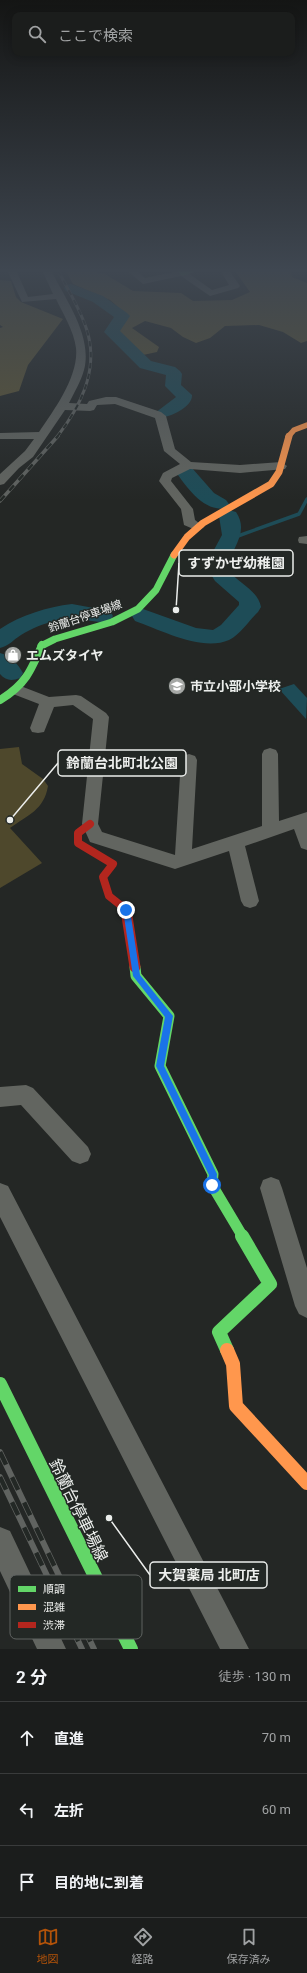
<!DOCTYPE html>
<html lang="ja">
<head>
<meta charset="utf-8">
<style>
	:root { --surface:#1b1d1c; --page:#282a29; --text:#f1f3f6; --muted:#a0a2a3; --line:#393b3b; --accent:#b45309 }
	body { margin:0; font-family:Roboto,"Noto Sans JP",sans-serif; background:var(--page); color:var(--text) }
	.stop { position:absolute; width:12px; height:12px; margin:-9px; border:3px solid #1a73e8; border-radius:50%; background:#fff }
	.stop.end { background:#1a73e8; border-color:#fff; box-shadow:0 1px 4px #0008 }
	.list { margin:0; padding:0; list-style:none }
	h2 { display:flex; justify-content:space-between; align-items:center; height:52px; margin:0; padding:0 16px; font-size:17px }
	h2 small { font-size:13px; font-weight:400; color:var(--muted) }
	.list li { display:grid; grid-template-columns:26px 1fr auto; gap:12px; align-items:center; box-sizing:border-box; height:72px; padding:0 16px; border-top:1px solid var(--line) }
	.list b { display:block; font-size:15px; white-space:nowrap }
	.list em { font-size:13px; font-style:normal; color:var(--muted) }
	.icon { flex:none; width:22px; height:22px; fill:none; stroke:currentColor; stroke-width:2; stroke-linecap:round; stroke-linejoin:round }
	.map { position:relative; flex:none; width:307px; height:1649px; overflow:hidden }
	.search { position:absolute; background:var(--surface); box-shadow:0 2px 10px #0003; left:12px; right:12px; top:12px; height:44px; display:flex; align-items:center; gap:10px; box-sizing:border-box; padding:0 14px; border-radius:8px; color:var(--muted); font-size:15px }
	.sheet { height:268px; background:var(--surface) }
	nav { display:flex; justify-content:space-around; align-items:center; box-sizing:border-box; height:56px; border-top:1px solid var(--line); background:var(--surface); font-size:11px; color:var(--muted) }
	nav a { display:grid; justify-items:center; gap:2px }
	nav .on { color:var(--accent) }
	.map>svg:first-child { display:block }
	.green { fill:#4e482c }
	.forest { fill:#5f5735 }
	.water { fill:#1e4c57 }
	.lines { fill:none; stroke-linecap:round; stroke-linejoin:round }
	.stream { stroke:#1e4c57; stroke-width:3.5 }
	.river { fill:#1e4c57; fill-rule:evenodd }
	.street { fill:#626560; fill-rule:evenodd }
	.fast-far4 { stroke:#63d668; stroke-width:5.5 }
	.fast-far3 { stroke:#63d668; stroke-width:7 }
	.fast-far2 { stroke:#63d668; stroke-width:8 }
	.fast-far1 { stroke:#63d668; stroke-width:11 }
	.fast { stroke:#63d668; stroke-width:14 }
	.slow-far2 { stroke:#ff974d; stroke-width:5.5 }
	.slow-far1 { stroke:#ff974d; stroke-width:7 }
	.slow { stroke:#ff974d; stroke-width:14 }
	.jam-far1 { stroke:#b3261e; stroke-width:8 }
	.jam { stroke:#b3261e; stroke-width:11 }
	.rail-far2-casing { stroke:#606360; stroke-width:3 }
	.rail-far1-casing { stroke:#606360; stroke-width:3.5 }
	.rail-casing { stroke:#606360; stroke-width:6 }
	.rail-far2 { stroke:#232825; stroke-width:2; stroke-dasharray:5.5; stroke-linecap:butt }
	.rail-far1 { stroke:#232825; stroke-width:2.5; stroke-dasharray:7; stroke-linecap:butt }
	.rail { stroke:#232825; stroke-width:4.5; stroke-dasharray:14; stroke-linecap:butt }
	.route { fill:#1a73e8 }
	.labels { text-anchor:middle; stroke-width:3; stroke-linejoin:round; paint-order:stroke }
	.far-street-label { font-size:11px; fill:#eceeec; stroke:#232825 }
	.poi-label { font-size:13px; font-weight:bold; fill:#eceeec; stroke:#232825; text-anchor:start }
	.near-street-label { font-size:16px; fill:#eceeec; stroke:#232825 }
	.key { fill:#232825; stroke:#5f6361; stroke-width:1 }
	.key-label { font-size:11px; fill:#eceeec }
	.leader { fill:none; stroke:#eceeec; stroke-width:1.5 }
	.callout-dot { fill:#eceeec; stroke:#232825; stroke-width:1.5 }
	.callout { fill:#232825; stroke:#eceeec; stroke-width:1.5 }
	.callout-label { font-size:14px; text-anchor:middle; font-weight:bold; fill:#eceeec }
</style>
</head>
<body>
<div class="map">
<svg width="307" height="1649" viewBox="0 0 307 1649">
	<rect width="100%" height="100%" fill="#242725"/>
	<path class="green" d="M19,747L22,764L43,779L48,786C44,810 28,815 10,828L42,863L0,888V749Z"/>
	<path class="forest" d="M65,270H87L105,274L133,291L181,293L193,301L232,300L250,292L235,271L236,270H291L292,277L307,283V341L301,343L283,332L259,325L225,326L210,338L196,343L183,337L171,328L145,321L132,328L159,347L157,352L143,355L118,332L127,315L110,300L73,284Z
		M0,280L11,281L16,297L21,302L63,319L28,365L19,391L0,396V328L3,327L0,325Z"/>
	<path class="water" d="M294,684L307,698L306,719L279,689Z"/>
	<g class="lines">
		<path class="stream" d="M228,542L238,536L299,514L307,499"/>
		<path class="river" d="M71,284L103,296L127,313L130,316L120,331L151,361L175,367L180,371L182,374L181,385L192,395C193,407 168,419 158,417L155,413L176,397L165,386L166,375L140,368L104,332L114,317L93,302L66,291L64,288L66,285Z
			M185,466L192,468L214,493L226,500L229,504L226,508C205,513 186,487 176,472L178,468Z
			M229,510L236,512C250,533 231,548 227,568C236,583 258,589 261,607L258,612C249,620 241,634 229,640C202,652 161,630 135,621L132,616L135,611L143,609L196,628L213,630L221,625L239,605V602L215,581L207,568L209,559L222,535L219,516L222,512Z
			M72,604L110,611L113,616L110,621C94,625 77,615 58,620C45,623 32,628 21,635C13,640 9,646 0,648V629C21,615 47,607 72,604Z
			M0,653C11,656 18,664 23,673L20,678C12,681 6,681 0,674Z"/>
		<path class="street" d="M7,270H16L28,297L53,294L42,270H51C65,299 93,336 84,370C81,381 74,393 69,403L87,404L89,401L106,397H116L161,412L166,416L175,449L191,462L240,465L281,462L287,466L285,469L240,473L190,469L172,478L171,481L193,509L195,520L204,527L198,531L184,525L181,509L159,481L163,473L180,464L164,451L155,418L115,404L97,405L94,410L90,411L65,410L33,457L19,468L4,484L0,485V474L25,451L34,439H0V433L39,432C54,410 79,376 76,348C74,331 63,314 56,299L22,302Z
			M126,270H136L145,278L184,270L212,290L229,285L220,270H229L240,286L238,288L210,296L181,276L143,284Z
			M307,536V544L299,543L298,540L299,537Z
			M18,685L49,697L76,695L81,696L106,713L109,717L98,824L102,832L175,855L181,760L183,756L189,754L195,756L197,760L192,849L262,826V754L264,750L270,748L276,750L278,754L279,821L307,812V850L301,848L294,829L245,846L259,901L256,906L250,908L244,906L241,901L229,851L175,869L90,842L82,824L93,719L73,705L54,707L44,732L38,733L32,732L30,728L39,704L13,694L10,690L13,686Z
			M26,1085L33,1088L88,1147L91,1154L88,1161L80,1164L72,1161L21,1105L0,1107V1087Z
			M271,1177L279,1180L282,1188L307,1268V1318L299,1314L295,1306L260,1188L263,1180Z
			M0,1183L8,1186L249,1649H220L0,1217Z
			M0,1527L10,1531L66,1649H37L0,1571Z"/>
		<path class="fast-far4" d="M180,270L183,273L192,270"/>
		<path class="fast-far3" d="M41,646L55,639L112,622L138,609L156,590L174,555"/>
		<path class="fast-far2" d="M0,700C25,685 31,671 42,645"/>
		<path class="fast-far1" d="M135,967L136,976L169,1016L160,1066L213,1174L212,1185L243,1237"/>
		<path class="fast" d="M227,1350L219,1332L270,1284L242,1236
			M0,1384L131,1649"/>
		<path class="slow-far2" d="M288,437L294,430L307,425"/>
		<path class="slow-far1" d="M174,555L187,537L203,523L271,484L279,472L289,436"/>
		<path class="slow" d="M227,1350L233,1364L236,1406L307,1483"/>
		<path class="jam-far1" d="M90,824L78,833V843L113,864L103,877L109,896L124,908"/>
		<path class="jam" d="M123,907L126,910L135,967"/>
		<g class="rail-far2-casing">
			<path id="rail-far2" d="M57,437C80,407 98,372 88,334C82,311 68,291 58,270"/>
		</g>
		<g class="rail-far1-casing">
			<path id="rail-far1" d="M0,501L58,436"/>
		</g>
		<g class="rail-casing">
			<path id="rail" d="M0,1452L94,1649
				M0,1477L82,1649"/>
		</g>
		<use href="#rail-far2" class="rail-far2"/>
		<use href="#rail-far1" class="rail-far1"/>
		<use href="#rail" class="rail"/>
	</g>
	<linearGradient id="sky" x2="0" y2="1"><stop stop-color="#141514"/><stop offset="0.54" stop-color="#3f4751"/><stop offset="1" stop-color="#3f4751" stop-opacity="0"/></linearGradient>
	<rect width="307" height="501" fill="url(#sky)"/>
	<path class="route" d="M126,907L130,910L140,975L173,1016L164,1066L217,1174L216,1185L212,1189L208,1185L209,1175L156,1066L165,1017L133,976L123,910Z"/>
	<defs>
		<g id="shop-disc" transform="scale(0.9)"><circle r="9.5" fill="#a6a8a6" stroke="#232825"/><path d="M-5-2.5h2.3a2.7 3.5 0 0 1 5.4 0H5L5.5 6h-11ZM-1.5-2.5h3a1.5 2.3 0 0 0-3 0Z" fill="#fff"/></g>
		<g id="school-disc" transform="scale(0.9)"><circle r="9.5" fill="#a6a8a6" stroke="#232825"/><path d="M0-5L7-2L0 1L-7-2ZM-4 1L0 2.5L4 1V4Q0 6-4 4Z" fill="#fff"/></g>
	</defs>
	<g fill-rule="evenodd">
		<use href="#shop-disc" x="13" y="655"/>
		<use href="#school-disc" x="177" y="686"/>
	</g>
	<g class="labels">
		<g class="far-street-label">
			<text transform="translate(85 616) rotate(-19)" y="4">鈴蘭台停車場線</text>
		</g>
		<g class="poi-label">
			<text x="26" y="660">エムズタイヤ</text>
			<text x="190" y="691">市立小部小学校</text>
		</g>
		<g class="near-street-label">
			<text transform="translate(79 1510) rotate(64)" y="6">鈴蘭台停車場線</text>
		</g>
	</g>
	<rect x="10" y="1575" width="132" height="64" rx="6" class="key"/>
	<rect x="18" y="1586" width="18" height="6" fill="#63d668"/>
	<rect x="18" y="1604" width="18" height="6" fill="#ff974d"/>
	<rect x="18" y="1622" width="18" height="6" fill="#b3261e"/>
	<g class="key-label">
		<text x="43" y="1593">順調</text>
		<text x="43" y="1611">混雑</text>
		<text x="43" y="1629">渋滞</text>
	</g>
	<path class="leader" d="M176 610L179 563M10 820L58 763M109 1518L150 1575"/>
	<g class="callout-dot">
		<circle cx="176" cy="610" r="4"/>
		<circle cx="10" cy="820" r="4"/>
		<circle cx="109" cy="1518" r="4"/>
	</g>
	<g class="callout">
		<rect x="179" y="550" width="114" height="26" rx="4"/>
		<rect x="58" y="750" width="128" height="26" rx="4"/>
		<rect x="150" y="1562" width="117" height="26" rx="4"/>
	</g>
	<g class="callout-label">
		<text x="236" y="568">すずかぜ幼稚園</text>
		<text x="122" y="768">鈴蘭台北町北公園</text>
		<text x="209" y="1580">大賀薬局 北町店</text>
	</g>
</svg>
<div class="stop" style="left:212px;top:1185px"></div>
<div class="stop end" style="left:126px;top:910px"></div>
<div class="search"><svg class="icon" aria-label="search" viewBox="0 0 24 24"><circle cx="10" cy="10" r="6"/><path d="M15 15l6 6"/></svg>ここで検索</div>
</div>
<section class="sheet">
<h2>2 分<small>徒歩 · 130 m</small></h2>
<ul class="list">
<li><svg class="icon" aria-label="ahead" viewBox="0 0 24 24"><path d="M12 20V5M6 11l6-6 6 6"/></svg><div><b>直進</b></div><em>70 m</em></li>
<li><svg class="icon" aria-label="left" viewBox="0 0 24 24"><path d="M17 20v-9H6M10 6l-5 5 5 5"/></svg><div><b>左折</b></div><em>60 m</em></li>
<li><svg class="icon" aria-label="arrive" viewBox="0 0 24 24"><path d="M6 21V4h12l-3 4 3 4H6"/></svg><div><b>目的地に到着</b></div></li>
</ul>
</section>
<nav>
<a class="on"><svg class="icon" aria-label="map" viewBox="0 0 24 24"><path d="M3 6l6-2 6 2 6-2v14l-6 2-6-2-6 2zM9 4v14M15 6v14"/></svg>地図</a>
<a><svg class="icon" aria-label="directions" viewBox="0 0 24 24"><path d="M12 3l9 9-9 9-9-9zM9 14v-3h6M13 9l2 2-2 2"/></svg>経路</a>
<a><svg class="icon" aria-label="saved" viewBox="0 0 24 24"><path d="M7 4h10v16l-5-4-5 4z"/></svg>保存済み</a>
</nav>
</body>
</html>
